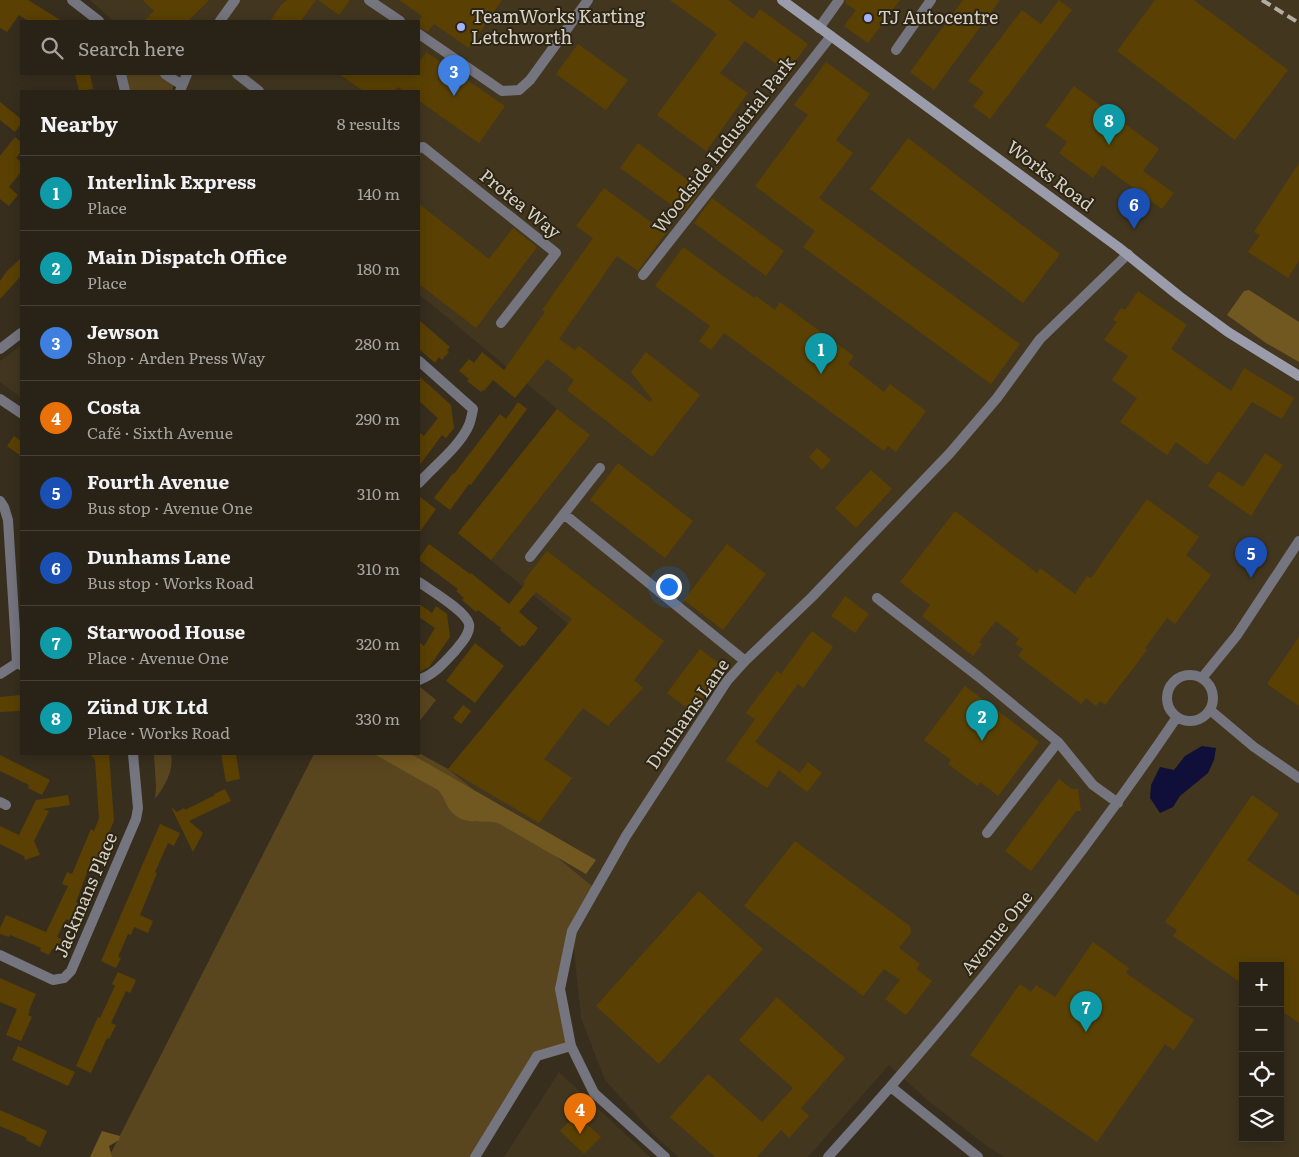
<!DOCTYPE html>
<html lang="en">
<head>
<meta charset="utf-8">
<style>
	:root { --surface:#292216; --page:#312a1f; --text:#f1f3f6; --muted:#a5a4a1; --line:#453f35; --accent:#a6b1fc }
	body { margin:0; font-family:Literata,serif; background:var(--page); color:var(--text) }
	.controls { position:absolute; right:15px; bottom:15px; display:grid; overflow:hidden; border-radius:0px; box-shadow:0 2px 12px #0003 }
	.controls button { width:45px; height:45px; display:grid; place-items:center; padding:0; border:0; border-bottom:1px solid var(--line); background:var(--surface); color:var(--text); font:25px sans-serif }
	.you { position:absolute; left:668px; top:586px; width:18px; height:18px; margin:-12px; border:4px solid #fff; border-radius:50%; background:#1a73e8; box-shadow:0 0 0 8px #1a73e833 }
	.badge { display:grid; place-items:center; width:32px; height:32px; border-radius:50%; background:var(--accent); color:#fff; font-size:16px; font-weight:700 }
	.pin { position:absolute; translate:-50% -41px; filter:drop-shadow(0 1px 2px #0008) }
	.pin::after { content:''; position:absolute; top:26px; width:18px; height:15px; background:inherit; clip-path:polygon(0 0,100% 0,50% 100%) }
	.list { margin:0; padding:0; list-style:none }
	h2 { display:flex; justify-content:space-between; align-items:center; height:65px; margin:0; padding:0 20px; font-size:21px }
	h2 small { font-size:16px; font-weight:400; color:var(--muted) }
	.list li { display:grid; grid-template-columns:32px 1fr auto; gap:15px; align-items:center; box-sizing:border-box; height:75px; padding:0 20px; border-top:1px solid var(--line) }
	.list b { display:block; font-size:19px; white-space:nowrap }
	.list p { margin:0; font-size:16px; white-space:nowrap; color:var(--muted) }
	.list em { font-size:16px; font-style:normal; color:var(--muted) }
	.icon { flex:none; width:28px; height:28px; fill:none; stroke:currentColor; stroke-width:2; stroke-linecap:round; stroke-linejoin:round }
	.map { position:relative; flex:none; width:1299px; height:1157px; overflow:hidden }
	.search { position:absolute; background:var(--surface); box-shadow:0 2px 12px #0003; left:20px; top:20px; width:400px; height:55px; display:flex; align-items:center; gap:12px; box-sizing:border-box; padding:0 18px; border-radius:0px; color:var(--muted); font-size:19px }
	.panel { position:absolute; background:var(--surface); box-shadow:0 2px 12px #0003; left:20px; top:90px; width:400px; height:665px; border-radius:0px }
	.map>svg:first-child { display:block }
	.built { fill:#42361f; fill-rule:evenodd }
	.green { fill:#59461f }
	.forest { fill:#715821 }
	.water { fill:#0f0f39 }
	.building { fill:#5a4103 }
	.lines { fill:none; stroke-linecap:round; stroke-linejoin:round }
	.street { stroke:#74757e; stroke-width:10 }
	.secondary { stroke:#9a9cab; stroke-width:10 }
	.rail { stroke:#b3ada1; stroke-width:4; stroke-dasharray:10 5; stroke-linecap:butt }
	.poi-dot { fill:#a6b1fc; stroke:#2d2514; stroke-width:2 }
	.labels { text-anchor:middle; stroke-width:4; stroke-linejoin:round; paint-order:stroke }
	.poi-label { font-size:18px; fill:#d6d1c6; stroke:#2d2514; text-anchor:start }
	.street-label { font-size:18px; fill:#d6d1c6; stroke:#2d2514 }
</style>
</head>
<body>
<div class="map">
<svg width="1299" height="1157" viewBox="0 0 1299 1157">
	<rect width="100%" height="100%" fill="#372e1e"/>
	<path class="built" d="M90,0H1299V1157H1004L988,1147L927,1100L889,1065L808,1157H678L654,1135L605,1080L581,1018L572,931L596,889L448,769L568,624L458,533L557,409L419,294V91H186L182,85L170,74H419V21H113ZM1243,966H1280V1138H1243Z
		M21,345V398L0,382V361Z
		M559,1072L650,1157H504Z"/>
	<path class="green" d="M125,74H161L174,84L172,91H129Z
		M419,686L436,700L419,722Z
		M419,753L448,769L596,889L572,931L560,989L571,1046L537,1056L475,1157H109L314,754Z
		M154,754H171C174,771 165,786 155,799L156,787Z"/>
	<path class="forest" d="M1249,290L1299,322V362L1266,343L1227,315L1244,291Z
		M374,754H411L596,860L586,874L498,823C481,819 463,827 450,810C445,803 444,796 438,790Z
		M102,1131L120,1136L119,1140L109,1146L112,1157H90Z"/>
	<path class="water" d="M1202,746L1216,748L1214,760L1208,773L1180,796L1173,807L1160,813L1150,798L1151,785L1160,767L1174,770L1185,756Z"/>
	<path class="building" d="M0,0H28L62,21H28L19,15L7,32L0,28Z
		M143,0H209L188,21H144L154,11Z
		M287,0H316L301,21H270L281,5Z
		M318,0H350L339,15Z
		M399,0H502L469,48L434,24L428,32L419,27V21L422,16Z
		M670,0H728L753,19L760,9L808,44L787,72L745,41L720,73L748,93L706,151L657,115L717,34Z
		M846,0H900L868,43L844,26L856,10L845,3Z
		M963,0H1000L934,90L910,72Z
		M1059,0L1072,10L990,119L973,106L984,92L968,81L1022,10L1041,24Z
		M1155,0H1194L1288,70L1235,140L1117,51Z
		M578,44L628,80L606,110L556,74Z
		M426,52L505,106L479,143L419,101V91H404L398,87L395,91H363L339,74H419V62Z
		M826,62L870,94L836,140L853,153L819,198L1020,344L991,384L803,247L815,231L755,186L808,115L794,105Z
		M75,74H90L93,89L79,91Z
		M1074,86L1159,149L1143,171L1174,193L1162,209L1102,165L1093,178L1059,153L1067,142L1045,126Z
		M0,102L21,119V124L15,132L0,120Z
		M15,137L21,142V152L16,158L21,162V172L9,187L18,195L9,206L0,199V156Z
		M908,138L1060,254L1023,303L870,189Z
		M638,143L701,190L683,213L620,168Z
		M1299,163V261L1288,278L1248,252L1260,235L1254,232Z
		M604,188L666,233L638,271L617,256L559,339L575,350L579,346L650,402L652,399L631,372L646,352L700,395L652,457L567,390L574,380L547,359L515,398L493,380L484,391L483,390L481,392L467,381L469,379L459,371L469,359L474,363L482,352L504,370L545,312L542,310L593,238L576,226Z
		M712,198L784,251L766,276L694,223Z
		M419,204L489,259L513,228L537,247L476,328L419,284Z
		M683,247L754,298L756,296L775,310L780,302L854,356L848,364L884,392L890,384L926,411L896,452L888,446L884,451L724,333L711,350L699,341L710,326L655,286Z
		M21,258V276L0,299V281L7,271Z
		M1138,291L1187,325L1171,349L1231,391L1244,368L1294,398L1282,419L1252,402L1207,465L1176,442L1167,455L1120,422L1137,398L1112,380L1128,356L1104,340L1117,322L1113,320L1121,308L1125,310Z
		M419,320L450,347L447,350L449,352L442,360L439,357L435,363L419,349Z
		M419,376L451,405L454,428L446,438L442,435L419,466V432L424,436L438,418L419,401Z
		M518,402L527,409L471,485L469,484L450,510L434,498L453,473L454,474L500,414L506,419Z
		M557,409L590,435L491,560L458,533Z
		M14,436L21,441V456L7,446Z
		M817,448L831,460L822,470L809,457Z
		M1265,453L1283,465L1251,516L1208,486L1218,471L1243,487Z
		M618,463L693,521L665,558L590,500Z
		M871,470L892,489L856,528L835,508Z
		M419,496L436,509L419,533Z
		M1147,499L1199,537L1186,555L1211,575L1175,624L1167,618L1145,648L1147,650L1105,705L1100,701L1096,706L1086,698L1081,704L1018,656L1023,649L1015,644L1019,639L996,621L979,642L982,644L973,656L922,616L930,605L900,582L955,511L1037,573L1040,568L1075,594L1087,576L1091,578Z
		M429,544L470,574L471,573L509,604L525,584L523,582L547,551L664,641L634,680L643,688L608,726L583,708L544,759L572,778L539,823L448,769L572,619L536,592L519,612L538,628L524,646L522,645L520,647L500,630L501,628L478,610L476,612L462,600L464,598L456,591L458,589L419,560V558Z
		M727,544L766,574L723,630L684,600Z
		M845,596L869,614L855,633L831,616Z
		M419,604L432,613L436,606L447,614L450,637L429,667L419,672V642L424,646L435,628L419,617Z
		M812,631L833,647L803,688L798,684L755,742L800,773L808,762L822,773L807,792L779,770L767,788L726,760L755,719L746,713L777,671L781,674Z
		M1299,637V706L1267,684Z
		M475,643L504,666L475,703L446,681Z
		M700,649L725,668L692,712L667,693Z
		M965,686L1039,742L998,796L980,782L978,786L948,764L951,760L924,740Z
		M21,695V711L0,712V697Z
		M463,705L471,711L461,724L453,718Z
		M90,754H109L114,821L96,861L92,859L76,902L78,903L70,921L66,919L57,937L63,940L58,952L52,949L49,955L40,951L41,948L25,941L10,935L9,937L0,934V928L6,915L46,932L68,886L62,884L67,872L72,874L91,829L94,831L99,818L95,760Z
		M221,754H236L240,779L226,782Z
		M0,755L50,780L42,795L28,788L29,785L0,771Z
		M1059,779L1072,789H1078L1081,811H1076L1031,871L1005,851Z
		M225,789L231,801L189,821L203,833L193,852L171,807L177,812L184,808L185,810L215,795L214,794Z
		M68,795L70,805L43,809L49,811L34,841L40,855L25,860L24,856L0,844V826L19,835L36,800Z
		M1252,795L1279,814L1247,860L1299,896V1023L1280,1010V966H1243V984L1173,936L1177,930L1165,922Z
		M160,824L180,833L174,846L168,843L155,872L157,873L140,915L153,921L148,933L134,927L131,935L128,934L118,957L121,958L116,968L101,961Z
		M795,841L910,926L911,933L899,948L920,964L916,969L932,981L906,1015L885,999L900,980L884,969L863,996L744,906Z
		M699,891L763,949L659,1064L596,1006Z
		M1093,942L1129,968L1126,973L1194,1020L1174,1050L1165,1044L1097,1142L970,1055L1020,984L1031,992L1036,985L1055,997Z
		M118,972L136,980L130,993L126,991L111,1023L116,1025L109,1039L107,1038L91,1073L76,1066L98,1017L100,1018L115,986L112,984Z
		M0,978L36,994L29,1010L30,1011L28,1015L32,1017L21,1041L6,1035L17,1009L0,1002Z
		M777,997L845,1058L801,1108L809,1116L789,1138L781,1130L757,1157H715L670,1117L708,1074L762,1122L793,1088L739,1040Z
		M18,1046L75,1072L68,1086L12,1060Z
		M0,1110L47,1131L40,1147L26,1140L27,1138L0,1126Z
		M576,1114L601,1137L584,1154L560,1131Z"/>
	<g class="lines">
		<path class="street" d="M72,0L99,21
			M369,0L400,21
			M220,21L235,0
			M819,28L839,0
			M419,34L502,91L519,90L530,80L588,0
			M896,50L931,0
			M121,74L125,91
			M165,74L182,85
			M237,74L259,91
			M180,91L187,74
			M419,148L423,147L556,253L501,323
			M643,275L831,36
			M0,349L21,333
			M419,361L473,409C472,414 471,420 469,425C460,446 434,466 419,483
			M0,399L21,413
			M0,501L4,507L8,520L17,663L21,665
			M564,514L745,661
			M530,557L600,468
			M419,582C430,590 466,611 469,624C471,634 460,644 455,651C443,664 435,674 419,680
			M877,598L979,677L1058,742L1093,785L1118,803
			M0,674L17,663
			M1167 698a23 23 0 1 1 46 0a23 23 0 1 1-46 0Z
			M1202,678L1237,635L1299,541
			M1210,710L1254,747L1299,778
			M0,802L6,805
			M987,833L1058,742
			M0,955L53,980L64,978L71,971L136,819L138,808L133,754
			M891,1087L978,1157
			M475,1157L537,1056L571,1046
			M665,1157L594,1093L571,1046L560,989L572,931L626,836L727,681L745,661L812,597L950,453L997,398L1040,339L1128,254
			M828,1157C954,1018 1072,872 1177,717"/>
		<path class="secondary" d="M782,0L1118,247L1179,296L1228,332L1299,376"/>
		<path class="rail" d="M1262,0L1299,23"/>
	</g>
	<g class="poi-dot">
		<circle cx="868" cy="18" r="5"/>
		<circle cx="461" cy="27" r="5"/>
	</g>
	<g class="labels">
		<g class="poi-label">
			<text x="471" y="23">TeamWorks Karting<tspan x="471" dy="21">Letchworth</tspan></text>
			<text x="878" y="24">TJ Autocentre</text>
		</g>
		<g class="street-label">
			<text transform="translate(724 145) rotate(-52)" y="6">Woodside Industrial Park</text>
			<text transform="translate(1050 176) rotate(37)" y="6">Works Road</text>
			<text transform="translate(520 204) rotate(39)" y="6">Protea Way</text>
			<text transform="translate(688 714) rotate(-55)" y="6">Dunhams Lane</text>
			<text transform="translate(86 895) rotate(-67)" y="6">Jackmans Place</text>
			<text transform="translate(997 933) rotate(-51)" y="6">Avenue One</text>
		</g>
	</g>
</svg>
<div class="controls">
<button>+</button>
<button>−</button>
<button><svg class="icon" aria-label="locate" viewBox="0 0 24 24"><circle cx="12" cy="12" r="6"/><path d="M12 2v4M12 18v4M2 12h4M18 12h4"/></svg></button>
<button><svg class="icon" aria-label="layers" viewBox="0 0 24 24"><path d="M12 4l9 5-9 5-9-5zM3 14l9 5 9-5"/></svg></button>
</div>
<div class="you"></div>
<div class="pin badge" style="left:821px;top:374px;background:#0f9aa8">1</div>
<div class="pin badge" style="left:982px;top:741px;background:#0f9aa8">2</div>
<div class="pin badge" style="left:454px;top:96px;background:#3f7fe0">3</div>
<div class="pin badge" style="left:580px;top:1134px;background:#e8710a">4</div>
<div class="pin badge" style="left:1251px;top:578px;background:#1a4fb4">5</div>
<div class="pin badge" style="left:1134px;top:229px;background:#1a4fb4">6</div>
<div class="pin badge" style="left:1086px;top:1032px;background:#0f9aa8">7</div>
<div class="pin badge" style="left:1109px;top:145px;background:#0f9aa8">8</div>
<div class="search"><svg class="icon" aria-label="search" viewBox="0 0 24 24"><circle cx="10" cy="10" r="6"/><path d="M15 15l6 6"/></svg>Search here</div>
<section class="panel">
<h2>Nearby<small>8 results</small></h2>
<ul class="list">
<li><span class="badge" style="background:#0f9aa8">1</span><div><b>Interlink Express</b><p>Place</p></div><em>140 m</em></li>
<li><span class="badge" style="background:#0f9aa8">2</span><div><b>Main Dispatch Office</b><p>Place</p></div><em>180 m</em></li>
<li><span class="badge" style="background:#3f7fe0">3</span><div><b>Jewson</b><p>Shop · Arden Press Way</p></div><em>280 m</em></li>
<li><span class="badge" style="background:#e8710a">4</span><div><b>Costa</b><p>Café · Sixth Avenue</p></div><em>290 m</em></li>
<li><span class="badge" style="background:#1a4fb4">5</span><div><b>Fourth Avenue</b><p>Bus stop · Avenue One</p></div><em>310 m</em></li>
<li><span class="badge" style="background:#1a4fb4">6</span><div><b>Dunhams Lane</b><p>Bus stop · Works Road</p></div><em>310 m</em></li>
<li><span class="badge" style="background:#0f9aa8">7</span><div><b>Starwood House</b><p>Place · Avenue One</p></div><em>320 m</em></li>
<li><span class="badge" style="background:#0f9aa8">8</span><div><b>Zünd UK Ltd</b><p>Place · Works Road</p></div><em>330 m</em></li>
</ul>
</section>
</div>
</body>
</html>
